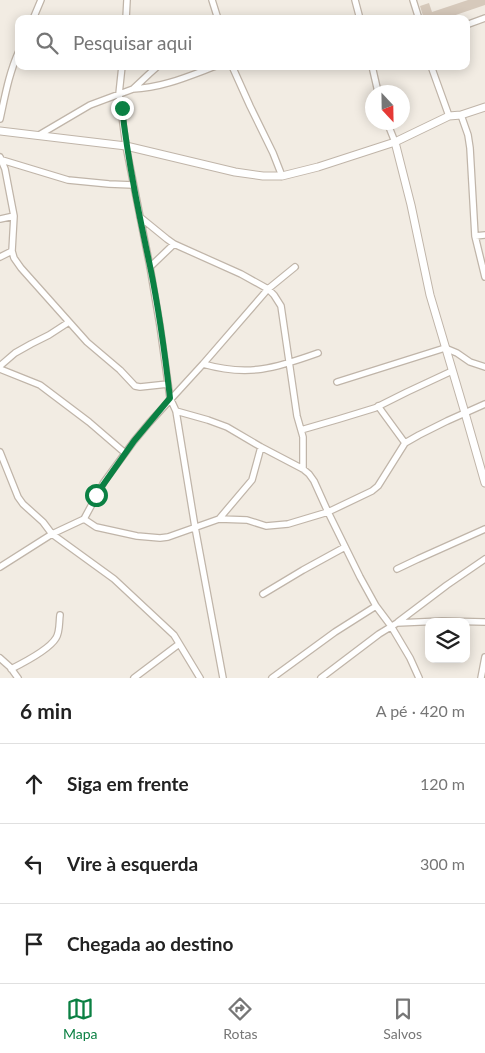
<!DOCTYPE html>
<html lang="pt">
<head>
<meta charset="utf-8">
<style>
	:root { --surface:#fff; --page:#f2f2f2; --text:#222; --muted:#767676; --line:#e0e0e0; --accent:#0b8043 }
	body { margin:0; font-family:Lato,sans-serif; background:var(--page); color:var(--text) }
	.controls { position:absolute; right:15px; bottom:15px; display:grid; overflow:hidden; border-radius:10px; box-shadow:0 2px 12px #0003 }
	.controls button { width:45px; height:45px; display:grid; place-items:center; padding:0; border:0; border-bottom:1px solid var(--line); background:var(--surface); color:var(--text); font:25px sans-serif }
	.compass { position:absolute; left:365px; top:85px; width:45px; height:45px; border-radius:50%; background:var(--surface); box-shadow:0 2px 12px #0003; rotate:158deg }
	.stop { position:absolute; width:15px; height:15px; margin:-11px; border:4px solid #0b8043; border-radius:50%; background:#fff }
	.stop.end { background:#0b8043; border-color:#fff; box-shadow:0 1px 5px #0008 }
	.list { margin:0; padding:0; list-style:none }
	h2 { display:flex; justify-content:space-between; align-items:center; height:65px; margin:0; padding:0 20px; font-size:21px }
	h2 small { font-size:16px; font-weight:400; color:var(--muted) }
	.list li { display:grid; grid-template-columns:32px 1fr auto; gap:15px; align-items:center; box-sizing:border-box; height:80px; padding:0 20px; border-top:1px solid var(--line) }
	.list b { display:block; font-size:19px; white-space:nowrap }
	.list em { font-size:16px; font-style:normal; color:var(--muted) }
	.icon { flex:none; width:28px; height:28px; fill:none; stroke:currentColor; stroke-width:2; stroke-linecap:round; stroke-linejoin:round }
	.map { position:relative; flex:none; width:485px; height:678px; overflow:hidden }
	.search { position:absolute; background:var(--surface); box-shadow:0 2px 12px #0003; left:15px; right:15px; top:15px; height:55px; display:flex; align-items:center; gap:12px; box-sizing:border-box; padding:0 18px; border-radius:10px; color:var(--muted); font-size:19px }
	.sheet { height:305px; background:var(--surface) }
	nav { display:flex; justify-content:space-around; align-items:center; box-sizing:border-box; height:70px; border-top:1px solid var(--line); background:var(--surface); font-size:14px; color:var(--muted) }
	nav a { display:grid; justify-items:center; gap:2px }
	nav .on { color:var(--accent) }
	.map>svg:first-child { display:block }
	.building { fill:#d6c9bb }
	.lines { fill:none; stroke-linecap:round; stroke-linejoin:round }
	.minor-casing { stroke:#c0b5a9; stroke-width:8 }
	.tertiary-casing { stroke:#c0b5a9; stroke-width:9 }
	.minor { stroke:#fff; stroke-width:5.5 }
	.tertiary { stroke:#fff; stroke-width:7 }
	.route { stroke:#0b8043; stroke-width:6 }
</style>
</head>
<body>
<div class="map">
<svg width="485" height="678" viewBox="0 0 485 678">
	<rect width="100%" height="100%" fill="#f2ece3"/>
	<path class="building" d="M468,0H485V5L444,19H441L440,15L428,19H424L420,6L429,3L432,12Z"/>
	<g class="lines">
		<g class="minor-casing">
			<path id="minor" d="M212,0L218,19
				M355,0L360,19
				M413,0L419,19
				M33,19L41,0
				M126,19L127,0
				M466,25L485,18
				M122,66L119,94L126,146L150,267L160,326L170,398L176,411L195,527L223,678
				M232,66L250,106L273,153L282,176
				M372,66L378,92
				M431,66L449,116
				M133,89C162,88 189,76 216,66
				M461,115L468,135L470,148L475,236L485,277
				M0,119C5,96 9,73 19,51
				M387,122L395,142
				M39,135L90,105L133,89L149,74L158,66
				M0,157L5,169L14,216L12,251L14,258L21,268L87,342L120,370L135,386L140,387L168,384
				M2,160L68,180L109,184L133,185
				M140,217L167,239L174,244L241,274L268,289L274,295L281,306L297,416L303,437V469
				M0,219L14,216
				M475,236L485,235
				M0,257L12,251
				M150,267L174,244
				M203,364C249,377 276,368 318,353
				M0,366L15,353L31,344L49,335L69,322
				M0,369L40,385L89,422L125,453
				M337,382L445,348L457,353L470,362L485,367
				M378,406L405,443
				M176,411L208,420L227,427L261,447L303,469L309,474L314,481L328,512L360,577L376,606L391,626L410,658L419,678
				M301,430L339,419L375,408L407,392L452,371
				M0,452L18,497L23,504L43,522L52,534L114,579L174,635L200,678
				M84,519L96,527L137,536L160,538L168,537L219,519L247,520L266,526L288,524L328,512L372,491L378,486L405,443L419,435L447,421L485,404
				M219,519L252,480L261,447
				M0,567L52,534L84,519L104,482L134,441L149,423L203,364L268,289L295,267
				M397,569L418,559L485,529
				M263,594L303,570L345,547
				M398,622L447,585L485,559
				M0,658L10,667L18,678
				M11,669C23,663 49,650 56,638C60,632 59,622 60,615
				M134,678L179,644
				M272,678L335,632L376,606
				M321,678L379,634L397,623L442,621L485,622
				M481,678L485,657"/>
		</g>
		<g class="tertiary-casing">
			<path id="tertiary" d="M0,131L126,146L235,172L263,176H282L318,167L395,142L449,116L461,115L485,107
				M395,142L411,205L430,295L465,413L485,483"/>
		</g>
		<use href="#minor" class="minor"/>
		<use href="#tertiary" class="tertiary"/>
	</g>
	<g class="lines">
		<path class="route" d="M96,495L134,441L170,398C165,354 159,310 150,266C139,214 128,162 122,108"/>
	</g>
</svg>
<div class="controls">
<button><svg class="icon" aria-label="layers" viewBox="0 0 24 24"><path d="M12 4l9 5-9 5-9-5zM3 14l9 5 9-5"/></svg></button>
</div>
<svg class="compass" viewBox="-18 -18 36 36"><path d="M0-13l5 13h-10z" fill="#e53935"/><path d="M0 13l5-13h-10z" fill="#767676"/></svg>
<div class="stop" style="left:96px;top:495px"></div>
<div class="stop end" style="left:122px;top:108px"></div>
<div class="search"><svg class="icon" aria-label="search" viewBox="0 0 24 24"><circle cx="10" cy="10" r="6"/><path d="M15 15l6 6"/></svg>Pesquisar aqui</div>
</div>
<section class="sheet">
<h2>6 min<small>A pé · 420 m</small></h2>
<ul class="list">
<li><svg class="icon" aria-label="ahead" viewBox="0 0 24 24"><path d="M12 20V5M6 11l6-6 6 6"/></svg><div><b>Siga em frente</b></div><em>120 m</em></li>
<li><svg class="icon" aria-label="left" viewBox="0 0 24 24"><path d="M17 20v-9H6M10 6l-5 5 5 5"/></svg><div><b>Vire à esquerda</b></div><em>300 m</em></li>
<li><svg class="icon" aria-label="arrive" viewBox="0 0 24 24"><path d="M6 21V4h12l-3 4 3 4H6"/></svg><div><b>Chegada ao destino</b></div></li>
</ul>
</section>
<nav>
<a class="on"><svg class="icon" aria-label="map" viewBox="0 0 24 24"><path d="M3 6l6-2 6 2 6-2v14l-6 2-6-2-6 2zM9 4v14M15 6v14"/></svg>Mapa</a>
<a><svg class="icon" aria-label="directions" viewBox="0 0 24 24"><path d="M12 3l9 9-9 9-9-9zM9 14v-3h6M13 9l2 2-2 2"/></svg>Rotas</a>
<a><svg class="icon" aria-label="saved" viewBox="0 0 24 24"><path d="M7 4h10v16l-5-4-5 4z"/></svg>Salvos</a>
</nav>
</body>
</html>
